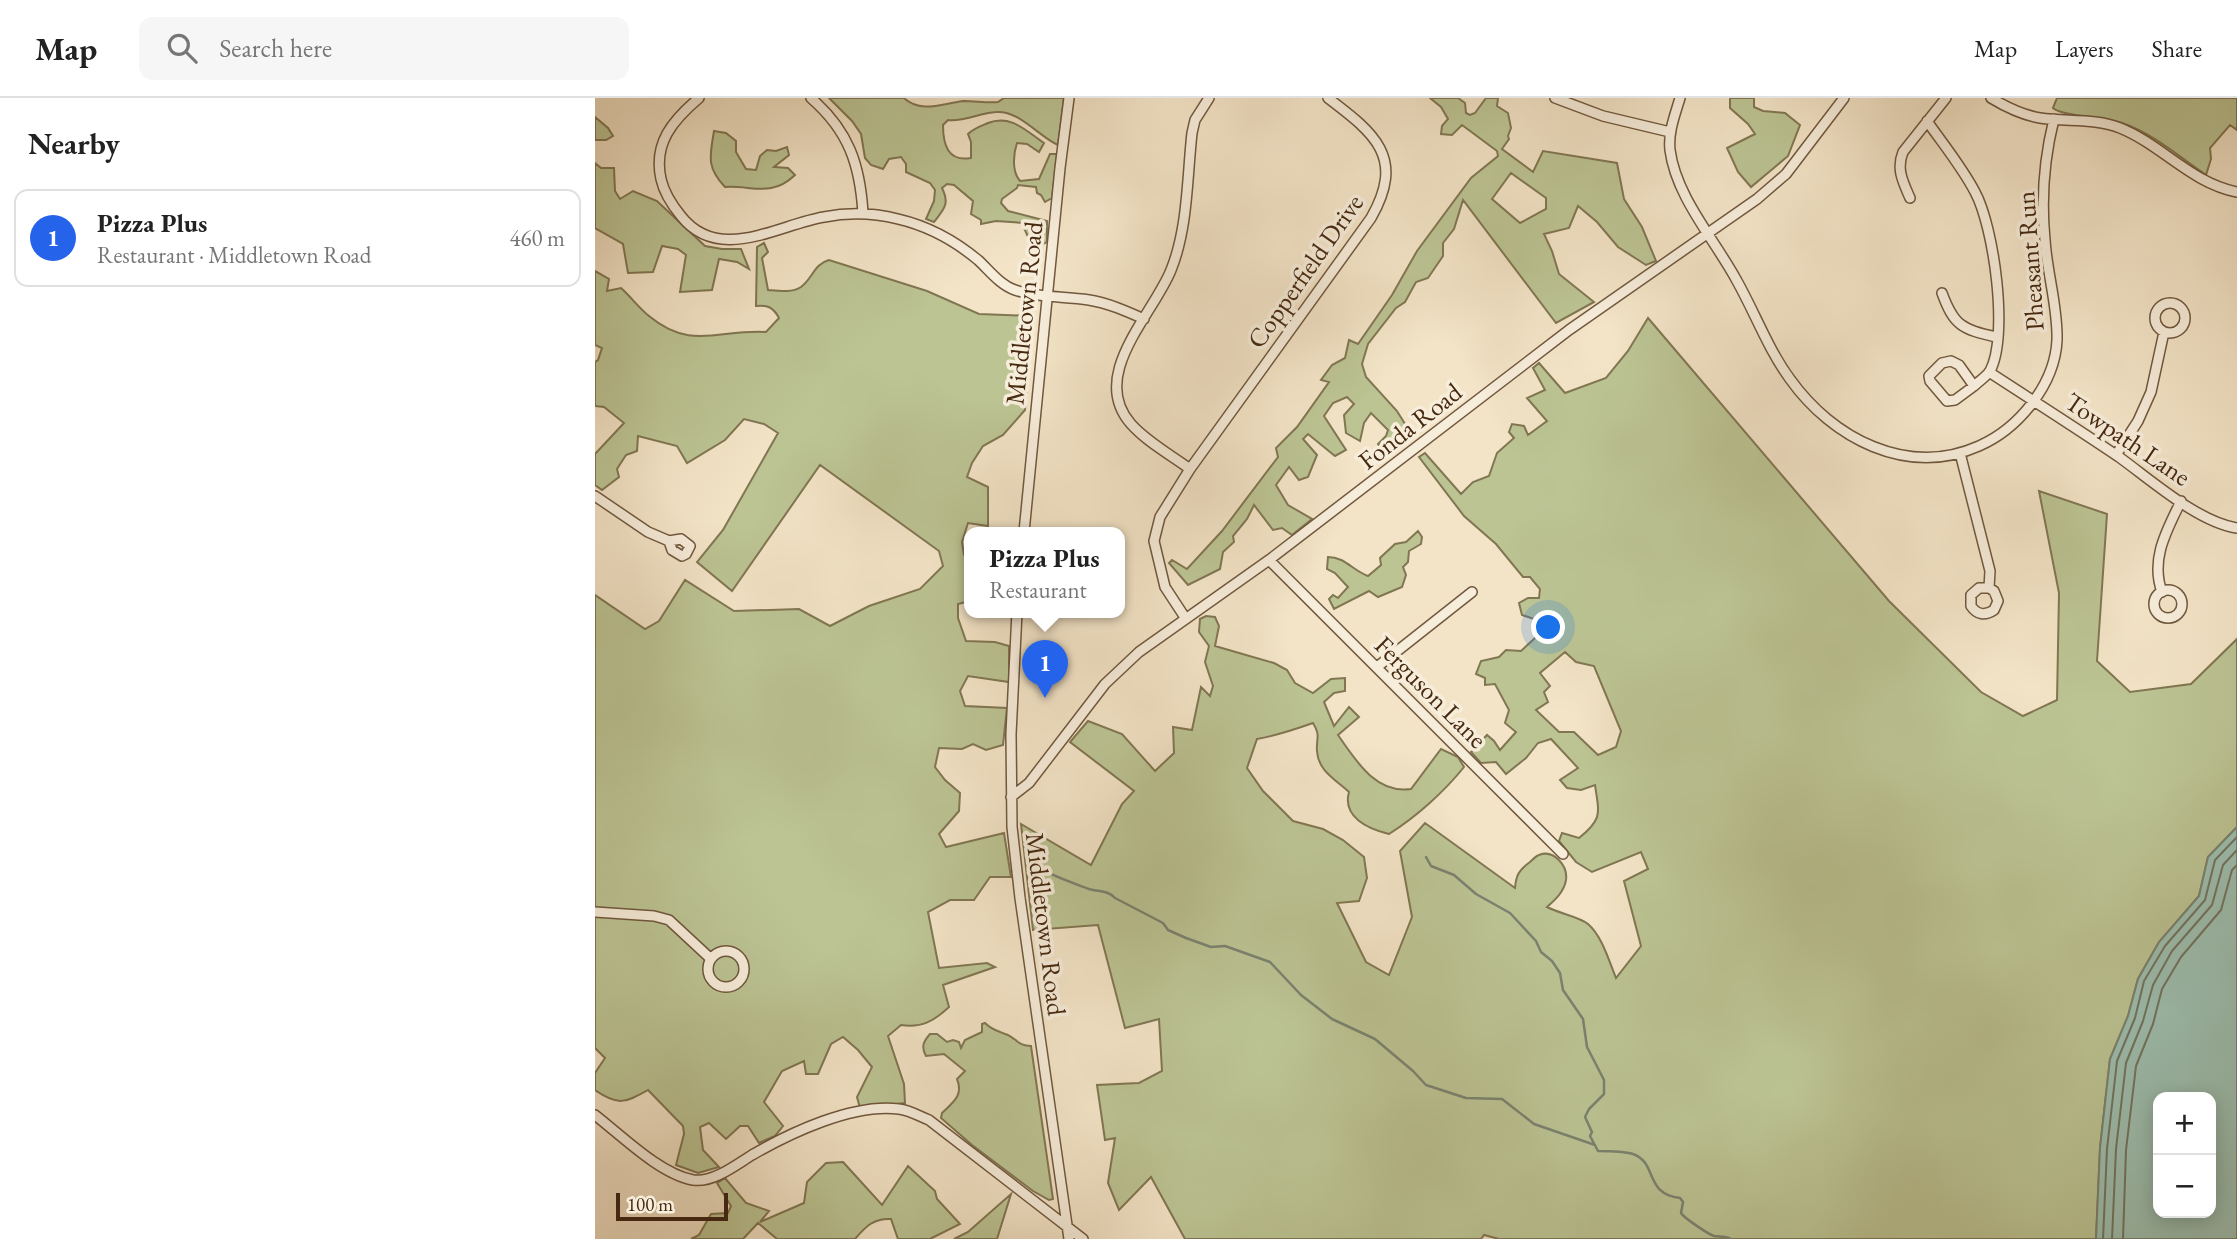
<!DOCTYPE html>
<html lang="en">
<head>
<meta charset="utf-8">
<style>
	:root { --surface:#fff; --page:#f6f6f6; --text:#222; --muted:#767676; --line:#e0e0e0; --accent:#2563eb }
	body { margin:0; font-family:"EB Garamond",serif; background:var(--page); color:var(--text) }
	.controls { position:absolute; right:21px; bottom:21px; display:grid; overflow:hidden; border-radius:14px; box-shadow:0 4px 18px #0003 }
	.controls button { width:63px; height:63px; display:grid; place-items:center; padding:0; border:0; border-bottom:2px solid var(--line); background:var(--surface); color:var(--text); font:35px sans-serif }
	.scale { position:absolute; left:21px; bottom:18px; width:112px; box-sizing:border-box; padding-left:7px; border:4px solid #462910; border-top:0; font-size:19px; line-height:24px; white-space:nowrap; color:#462910; -webkit-text-stroke:5px #f7eddb; paint-order:stroke }
	.you { position:absolute; left:954px; top:530px; width:24px; height:24px; margin:-18px; border:5px solid #fff; border-radius:50%; background:#1a73e8; box-shadow:0 0 0 10px #1a73e833 }
	.badge { display:grid; place-items:center; width:46px; height:46px; border-radius:50%; background:var(--accent); color:#fff; font-size:23px; font-weight:700 }
	.pin { position:absolute; translate:-50% -58px; filter:drop-shadow(0 2px 4px #0008) }
	.pin::after { content:''; position:absolute; top:37px; width:24px; height:21px; background:inherit; clip-path:polygon(0 0,100% 0,50% 100%) }
	.popup { position:absolute; left:369px; top:429px; width:161px; height:91px; box-sizing:border-box; display:grid; place-content:center; border-radius:14px; background:var(--surface); filter:drop-shadow(0 2px 5px #0005); font-size:23px; white-space:nowrap; color:var(--muted) }
	.popup b { font-size:26px; color:var(--text) }
	.popup::after { content:''; position:absolute; left:50%; top:100%; margin-left:-14px; border:14px solid transparent; border-top-color:var(--surface) }
	.list { margin:0; padding:0; list-style:none }
	h2 { display:flex; justify-content:space-between; align-items:center; height:91px; margin:0; padding:0 28px; font-size:30px }
	h2 small { font-size:23px; font-weight:400; color:var(--muted) }
	.list li { display:grid; grid-template-columns:46px 1fr auto; gap:21px; align-items:center; box-sizing:border-box; height:98px; margin:0 14px 14px; padding:0 14px; border:2px solid var(--line); border-radius:14px }
	.list b { display:block; font-size:26px; white-space:nowrap }
	.list p { margin:0; font-size:23px; white-space:nowrap; color:var(--muted) }
	.list em { font-size:23px; font-style:normal; color:var(--muted) }
	.icon { flex:none; width:38px; height:38px; fill:none; stroke:currentColor; stroke-width:2; stroke-linecap:round; stroke-linejoin:round }
	.map { position:relative; flex:none; width:1642px; height:1141px; overflow:hidden }
	header { display:flex; align-items:center; gap:42px; box-sizing:border-box; height:98px; padding:0 35px; background:var(--surface); border-bottom:2px solid var(--line) }
	header strong { font-size:33px }
	nav { display:flex; gap:38px; margin-inline-start:auto; font-size:24px }
	.search { width:490px; height:63px; background:var(--page); display:flex; align-items:center; gap:18px; box-sizing:border-box; padding:0 24px; border-radius:14px; color:var(--muted); font-size:26px }
	main { display:flex }
	aside { flex:1; background:var(--surface) }
	.map>svg:first-child { display:block }
	.green { fill:#bcc494; stroke:#817652; stroke-width:2; fill-rule:evenodd }
	.water { fill:#9dbfb0; stroke:#7a8370; stroke-width:2; fill-rule:evenodd }
	.lines { fill:none; stroke-linecap:round; stroke-linejoin:round }
	.shore { stroke:#727460; stroke-width:2 }
	.stream { stroke:#7a8370; stroke-width:2.5 }
	.minor-casing { stroke:#71583e; stroke-width:12 }
	.minor { stroke:#f7eddb; stroke-width:9 }
	.labels { text-anchor:middle; stroke-width:7; stroke-linejoin:round; paint-order:stroke }
	.street-label { font-size:26px; fill:#462910; stroke:#f7eddb }
</style>
</head>
<body>
<header>
<strong>Map</strong>
<div class="search"><svg class="icon" aria-label="search" viewBox="0 0 24 24"><circle cx="10" cy="10" r="6"/><path d="M15 15l6 6"/></svg>Search here</div>
<nav><a>Map</a><a>Layers</a><a>Share</a></nav>
</header>
<main>
<aside>
<h2>Nearby<small></small></h2>
<ul class="list">
<li><span class="badge">1</span><div><b>Pizza Plus</b><p>Restaurant · Middletown Road</p></div><em>460 m</em></li>
</ul>
</aside>
<div class="map">
<svg width="1642" height="1141" viewBox="0 0 1642 1141">
	<rect width="100%" height="100%" fill="#f3e4c7"/>
	<filter id="stains"><feTurbulence type="fractalNoise" baseFrequency=".00286" numOctaves="4"/><feColorMatrix values="0 0 0 0 .2 0 0 0 0 .09 0 0 0 0 .02 0 0 0 .5 -.17"/></filter>
	<radialGradient id="worn" r=".72"><stop offset=".6" stop-color="#630" stop-opacity="0"/><stop offset="1" stop-color="#630" stop-opacity=".3"/></radialGradient>
	<path class="green" d="M234,0H309C326,16 348,5 369,3C381,3 392,5 403,4L409,0H469L463,47C443,38 424,12 401,14C384,15 369,24 353,22L348,27C348,47 353,64 376,60V44L373,36C379,30 386,28 393,25C416,16 431,33 449,45L444,54L432,46L422,45C418,57 417,74 425,83L444,81L455,56H462L457,100L450,104L446,97L442,95L441,89L423,87L422,90L407,101L406,105L413,113L452,123V144L448,146L439,139H433L429,130L430,125L401,123L386,126V122L376,116L378,103L359,87L352,86L347,90C355,106 349,111 339,124L331,121L339,103L340,92L335,85L311,74V66L306,59L294,61L288,71L276,67L270,60L266,36L257,23Z
		M835,0H863L870,5L871,15L875,17L880,15L891,0H903L902,8L913,15L916,30L913,38L914,41L907,51L938,74L948,53L1022,65L1029,101L1047,129L1061,163L1051,167L1023,149L1002,124L983,108L974,130L949,136L957,153L964,176L999,204L961,225L868,102L859,131L848,145V158L833,180L821,184L810,204L801,210L773,246L767,266L771,279L802,313L815,334L813,341L802,340L797,345L796,352L789,353L783,346L791,338L793,332L776,315L769,325L765,343L751,335L749,317L759,306L752,299L738,305L729,318L751,352L740,358L713,336L708,341L722,357L713,379L704,382L694,369L681,387L693,407L717,421L697,437L687,430L678,432L659,407L652,421L638,438L639,444L628,454L625,471L593,487L574,465L577,462L592,471L627,433L683,359L681,350L702,329L734,284L726,282L737,267L750,260L754,242L763,246L797,197L822,153L876,80L903,58L902,53L867,27L857,37L846,36L847,28L853,21L846,9ZM916,75L951,100V111L925,125L897,101Z
		M1135,0H1159V9L1168,13L1190,15L1205,27L1193,58L1156,89L1143,74L1132,50L1160,36L1153,26L1135,10Z
		M1462,0H1642V32L1635,27L1615,50L1616,61L1611,77C1584,59 1559,36 1527,25C1511,19 1466,18 1458,10Z
		M0,19L13,30L18,38L11,42H0Z
		M119,33L131,35L141,43V54L151,71L161,72L165,58L172,52L181,53L192,49L194,57L179,69L193,70L200,77C176,100 157,87 130,89C111,69 115,58 119,33Z
		M0,65L6,70H19L20,93L25,101L38,93L62,103L110,148L127,151H146L154,171L142,164L124,161L117,192L85,194L91,157L83,151L67,148L58,174L33,175L28,146L0,130Z
		M169,145L173,154L167,160L173,192C184,193 197,195 206,189C218,180 219,166 234,162L332,193L384,216L438,218L430,312L408,337L388,348L377,365L372,379L393,389V428L373,425L367,444L369,457L375,461V503L363,506V520L371,543L400,544L414,548V584L373,578L365,593L370,608L412,610L408,647L391,652L378,646L367,651L344,650L340,669L350,682L365,695L364,713L344,736L351,749L409,735L416,779H395L379,802H355L333,814L344,870L392,865L400,869L348,887L354,909C339,923 327,930 306,927L293,938L309,986L310,1005L265,1010L262,999L277,969L263,952L248,939L236,946L223,976H211L209,963L187,973L169,1004L188,1028L180,1038L164,1045L153,1028H145L131,1041L114,1025L105,1029L108,1052L124,1069L103,1075L81,1067L89,1036L88,1028L53,992C30,1005 23,1008 0,992V975L10,960L0,950V497L50,531L64,523L90,482L139,513L204,511L235,528L274,508L325,491L348,468L344,453L225,367L137,493L102,464L128,432L183,335L169,326L149,321L130,342L92,365L82,348L43,338L42,353L31,357L22,371L24,379L7,392L0,387V356L29,325L9,309L0,308V264L3,262L7,250L0,247V173L14,181L12,193L26,190C36,199 44,210 54,218C96,253 124,231 171,234L184,220C178,209 173,207 161,208L162,149Z
		M1053,220L1294,503L1386,594L1428,618L1462,602L1464,495L1444,393L1512,416L1502,563L1535,594L1596,586L1642,541V729L1613,759L1604,798L1564,844L1543,881L1533,918L1515,961L1505,1050L1501,1141H904L889,1137L886,1141H590L556,1079L524,1112L513,1085L520,1040L510,1042L502,987L544,985L567,973L564,921L530,930L503,827L438,832L426,726L496,767L527,706L539,693L475,644L493,623L527,636L560,673L579,655L578,629L597,632L606,589L615,598L618,588L610,564L614,548L604,534L605,521L611,518L620,519L624,528L620,548L679,565L692,572L700,585L718,595L736,581L750,580V593L739,595L729,604L739,628L754,609L764,619L743,637C761,663 781,696 816,691L846,651L863,659L869,669C849,694 821,719 794,736C773,731 747,719 754,694C741,682 723,673 722,653C721,640 726,638 718,625C701,631 679,638 662,641L652,670L668,693L698,723L728,731L748,742L769,759L772,780L764,803L742,805L771,864L794,877L817,819L805,753L830,725L920,790C921,777 924,772 935,764C938,761 941,758 944,757C959,751 973,768 971,782C969,794 960,802 952,809C963,815 985,819 993,826C1007,838 1014,863 1021,880L1046,848L1029,783L1053,771L1046,754L997,774L981,764L964,743L967,735L984,740C1008,721 1004,715 1000,687L986,692L972,690L965,682L983,670L956,641L943,645L931,660L911,676L901,664L886,665L876,654L892,637L899,643L905,652L921,634L910,625L914,612L900,586L890,587V580L881,576L886,563L904,559L911,552L926,553L941,539L942,522L927,517L924,505L933,500H944L945,491L935,479H928L901,446L869,418L824,359L830,355L866,396L878,384L894,378L902,355L919,340L914,334L917,326L929,328L933,337L952,323L932,300L950,292L938,270L944,265L970,295L1011,280L1033,253ZM970,554L981,564L999,568L1026,633L1021,649L1003,657L979,634H964L941,612L953,604L949,594L955,588L945,575Z
		M823,433L827,439L826,446L814,453L813,464L808,469L811,477L807,489L783,499L774,493L739,511L734,501L738,497L743,500L753,489L740,475L732,471L733,459C750,459 757,472 773,478L786,467L785,460L800,446L811,444Z
		M390,925C397,932 401,932 410,936C421,939 422,948 436,948L458,1101L454,1102L438,1093L377,1047L346,1020L347,1015C357,1005 369,998 362,981L370,973L349,956L331,958C326,949 328,944 335,936H342L352,944L358,942L364,944L366,950L370,942L387,934V926Z
		M248,1064L287,1107L313,1068L340,1093L342,1101L365,1126L335,1141H303L296,1121C279,1120 271,1128 260,1141H182L163,1125L148,1141H96L104,1137L116,1116L133,1115L136,1108L122,1085L130,1080L151,1105L174,1113L165,1124L209,1105L212,1084L231,1065Z
		M416,1096L402,1141H359L373,1134Z"/>
	<path class="water" d="M1642,729V1141H1501L1505,1050L1515,961L1533,918L1543,881L1564,844L1604,798L1613,759ZM1563,999H1616V1115H1563Z"/>
	<g class="lines">
		<path class="shore" d="M1508,1141L1512,1051L1522,963L1540,920L1549,883L1570,848L1610,802L1620,762L1642,739
			M1517,1141L1521,1051L1531,965L1548,923L1558,887L1577,853L1617,807L1628,767L1642,752
			M1528,1141L1531,1052L1541,968L1558,926L1567,891L1586,859L1626,812L1637,772L1642,767"/>
		<path class="stream" d="M831,759L836,768L859,777L881,796L915,815L941,843L946,854L957,863L965,875L968,892L988,921L992,949L1009,982V996L994,1011L990,1019L997,1034L995,1038L1003,1053C1014,1053 1028,1053 1038,1056C1063,1065 1049,1096 1085,1100L1088,1104L1086,1115C1089,1120 1113,1136 1119,1138C1126,1139 1130,1138 1136,1141
			M432,760C449,776 473,783 494,791C504,794 513,792 520,800L568,825L573,832L591,840L616,849L630,848L675,864L706,897L737,921L780,941L818,973L831,987L871,1000L907,1001L939,1026L1000,1047"/>
		<g class="minor-casing">
			<path id="minor" d="M104,0C78,22 58,45 66,81C69,95 77,107 86,118C124,166 182,127 229,119C254,114 279,115 303,121C333,128 359,142 383,162C394,172 405,187 420,192C443,200 470,198 494,202C513,205 531,213 549,221
				M216,0C254,33 265,67 268,115
				M960,0L1008,18L1075,34
				M1085,0C1080,17 1073,34 1075,52C1081,99 1120,142 1142,183C1160,215 1173,251 1195,281C1237,340 1312,380 1384,348C1423,331 1460,287 1462,242C1463,209 1452,175 1450,142C1446,101 1449,61 1459,21
				M1396,0C1411,9 1427,17 1445,20C1472,24 1500,20 1525,30C1567,47 1596,85 1642,94
				M1332,23C1348,46 1367,69 1380,94C1399,129 1414,238 1395,273C1391,279 1384,283 1379,288
				M1315,100C1308,84 1301,71 1308,54L1351,0
				M1347,195C1359,228 1367,231 1401,239
				M1560 220a15 15 0 1 1 30 0a15 15 0 1 1-30 0Z
				M1356,263L1364,267L1379,288L1360,302L1352,303L1335,283L1334,278L1347,265Z
				M1394,274C1437,302 1481,330 1524,359C1556,382 1603,424 1642,430
				M1365,355L1395,473L1394,490L1399,493L1403,503L1399,512C1390,518 1382,517 1376,508V497L1384,490H1394
				M1521,357L1543,323L1556,294L1569,234
				M595,371C576,357 552,344 536,326C493,277 558,217 576,172C593,130 592,80 597,35L600,22L614,0
				M0,398L53,434L74,443
				M429,434L465,70L474,0
				M86,441L95,448L91,456L87,458L77,452L74,443Z
				M674,462L968,756
				M1559 506a14 14 0 1 1 28 0a14 14 0 1 1-28 0Z
				M1567,494C1555,461 1572,432 1586,403
				M422,514L416,636L417,729L425,800L474,1141
				M591,521L570,489L559,443L565,419L595,371L776,120C811,59 779,35 733,0
				M782,569L877,494
				M416,699L434,685L510,586L544,554L674,462L974,232L1162,101L1191,76L1249,0
				M0,814L59,818L74,822L116,861
				M113 871a18 18 0 1 1 36 0a18 18 0 1 1-36 0Z
				M0,1017C27,1038 65,1076 98,1082C118,1085 141,1067 157,1057C195,1035 258,1005 304,1011C314,1012 324,1018 334,1022L488,1141"/>
		</g>
		<use href="#minor" class="minor"/>
	</g>
	<g class="labels">
		<g class="street-label">
			<text transform="translate(1435 163) rotate(-94)" y="9">Pheasant Run</text>
			<text transform="translate(710 173) rotate(-55)" y="9">Copperfield Drive</text>
			<text transform="translate(429 215) rotate(-84)" y="9">Middletown Road</text>
			<text transform="translate(815 328) rotate(-38)" y="9">Fonda Road</text>
			<text transform="translate(1533 341) rotate(34)" y="9">Towpath Lane</text>
			<text transform="translate(836 594) rotate(45)" y="9">Ferguson Lane</text>
			<text transform="translate(451 826) rotate(83)" y="9">Middletown Road</text>
		</g>
	</g>
	<rect width="100%" height="100%" filter="url(#stains)"/>
	<rect width="100%" height="100%" fill="url(#worn)"/>
</svg>
<div class="controls">
<button>+</button>
<button>−</button>
</div>
<div class="scale">100 m</div>
<div class="you"></div>
<div class="pin badge" style="left:450px;top:600px">1</div>
<div class="popup"><b>Pizza Plus</b>Restaurant</div>
</div>
</main>
</body>
</html>
